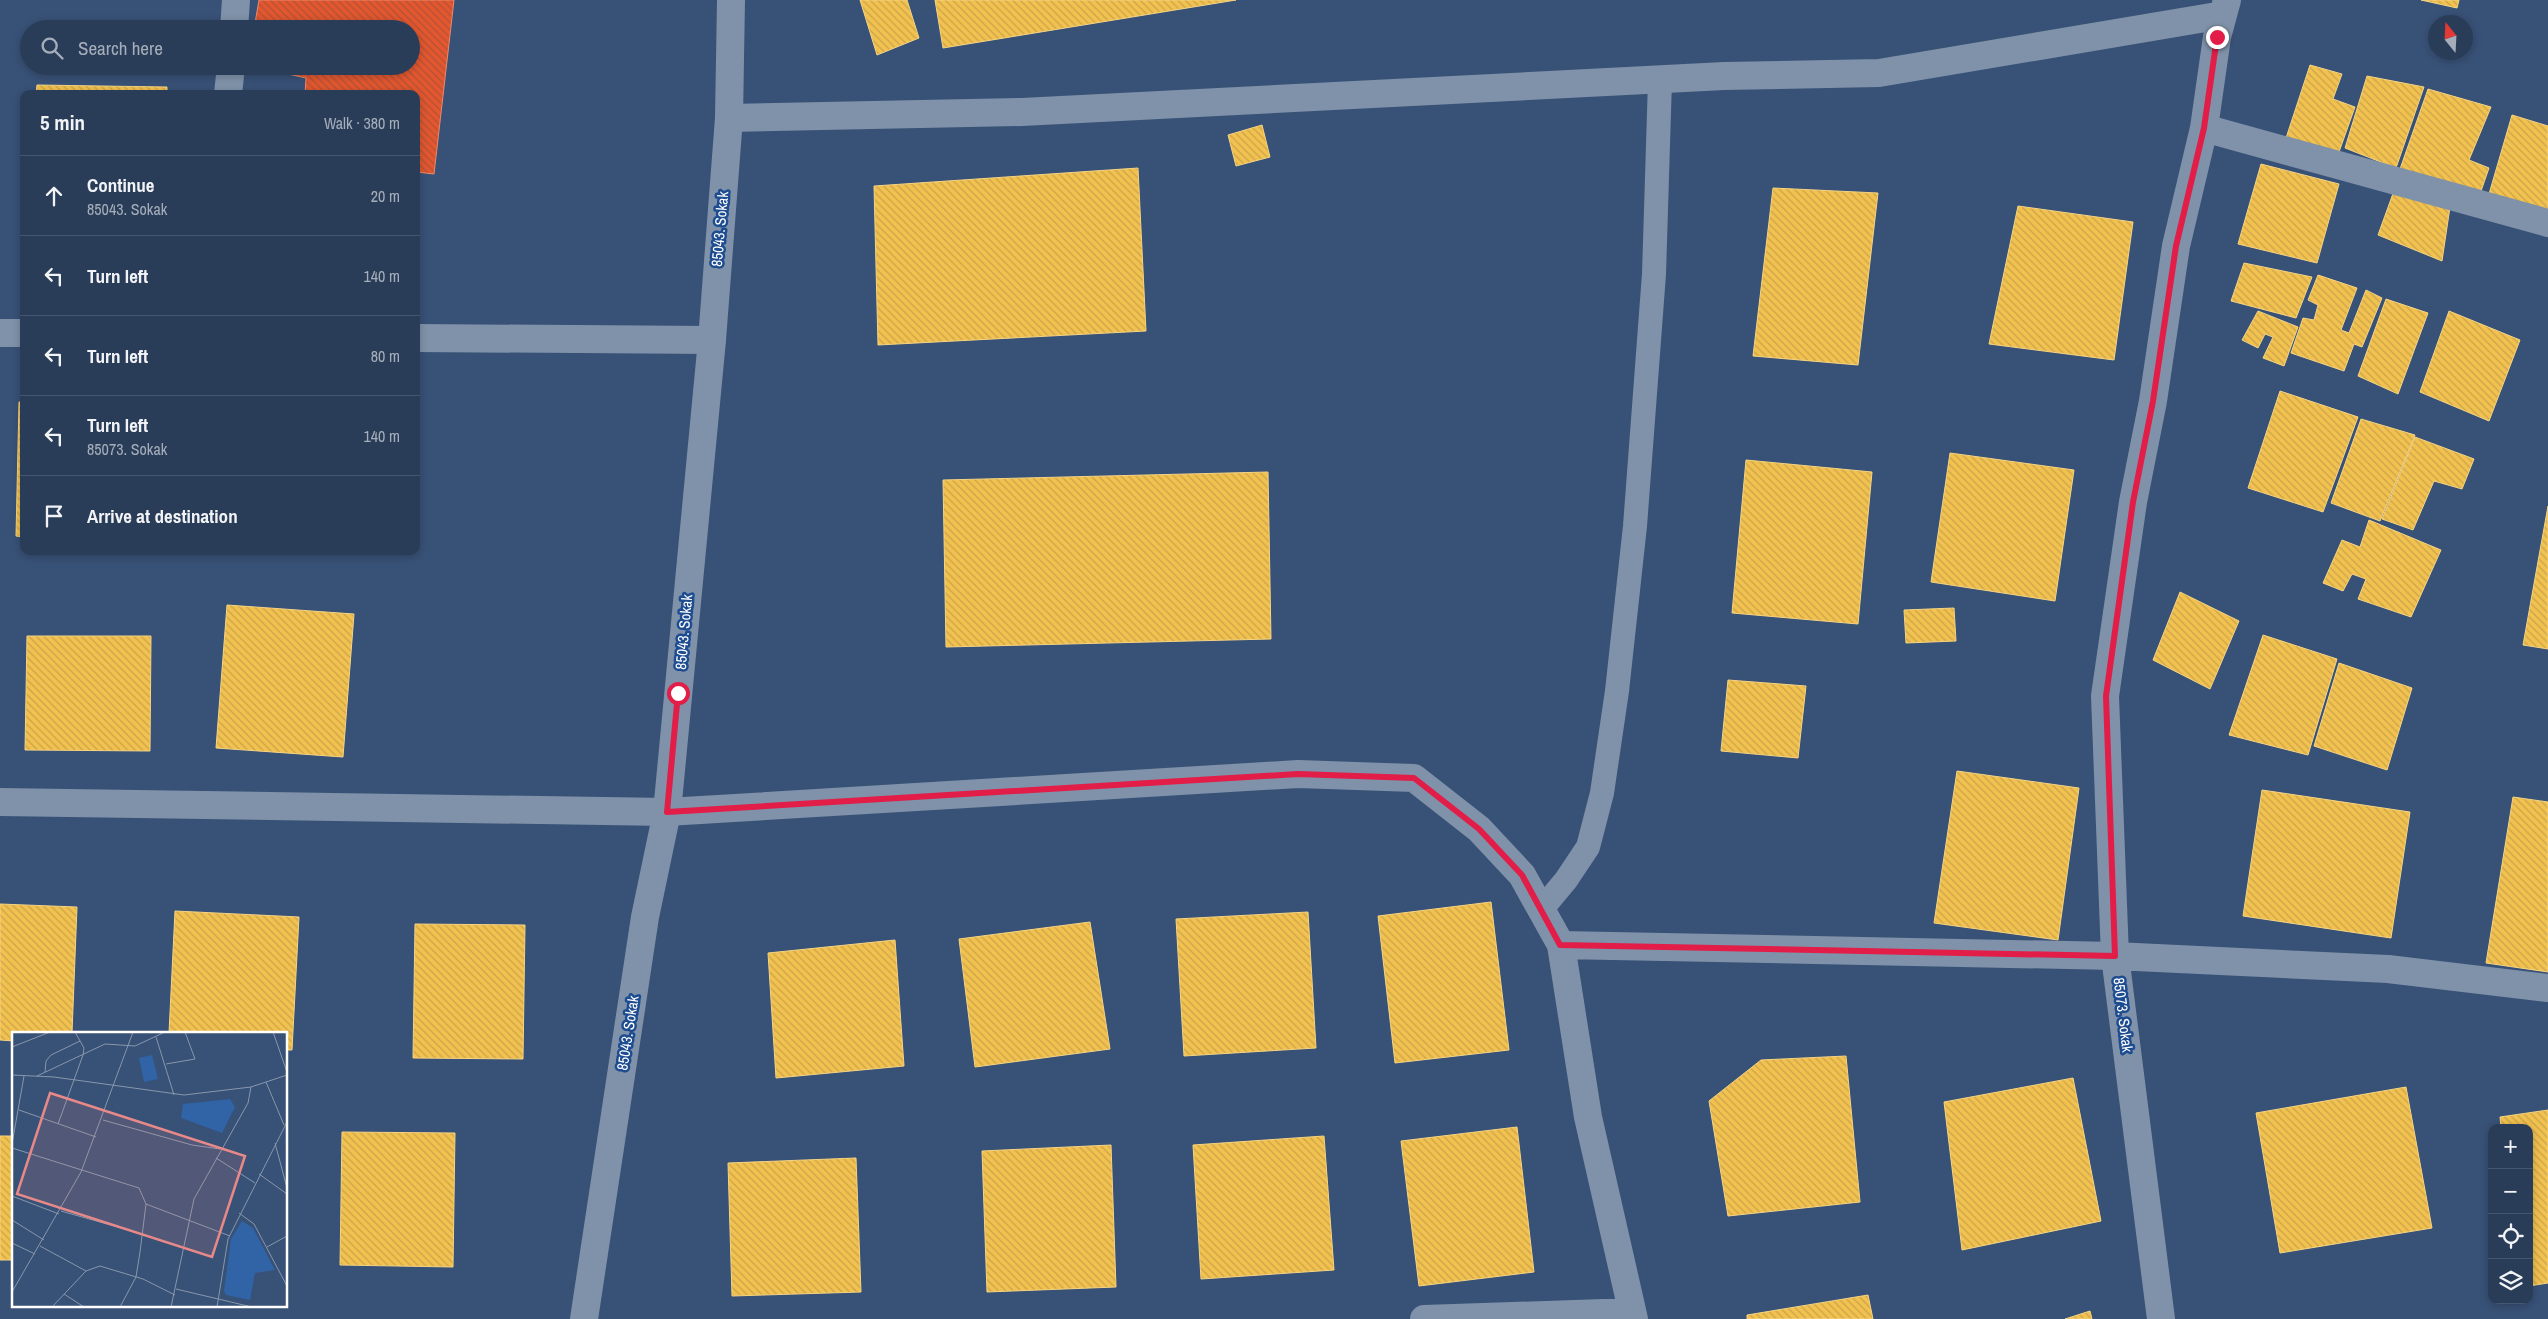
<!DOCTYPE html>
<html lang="en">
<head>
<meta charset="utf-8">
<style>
	:root { --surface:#2a3d58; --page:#364861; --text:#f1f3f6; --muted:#a5aeba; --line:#46566e }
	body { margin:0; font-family:"Archivo Narrow",sans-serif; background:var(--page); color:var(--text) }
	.controls { position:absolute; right:15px; bottom:15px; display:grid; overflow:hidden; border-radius:10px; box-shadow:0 2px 8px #0003 }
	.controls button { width:45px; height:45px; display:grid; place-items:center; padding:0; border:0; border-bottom:1px solid var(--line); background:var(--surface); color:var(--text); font:25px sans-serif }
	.compass { position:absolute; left:2428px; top:15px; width:45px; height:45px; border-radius:50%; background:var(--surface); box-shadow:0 2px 8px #0003; rotate:342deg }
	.stop { position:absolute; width:15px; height:15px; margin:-11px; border:4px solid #e11d48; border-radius:50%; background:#fff }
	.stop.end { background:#e11d48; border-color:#fff; box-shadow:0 1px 5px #0008 }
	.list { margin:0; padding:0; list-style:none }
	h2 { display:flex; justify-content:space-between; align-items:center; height:65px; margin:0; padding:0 20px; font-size:21px }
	h2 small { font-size:16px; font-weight:400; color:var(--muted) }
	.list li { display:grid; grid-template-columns:32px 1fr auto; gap:15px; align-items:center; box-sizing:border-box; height:80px; padding:0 20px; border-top:1px solid var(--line) }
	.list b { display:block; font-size:19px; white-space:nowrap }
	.list p { margin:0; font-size:16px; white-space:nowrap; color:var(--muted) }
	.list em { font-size:16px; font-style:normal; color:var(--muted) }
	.icon { flex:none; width:28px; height:28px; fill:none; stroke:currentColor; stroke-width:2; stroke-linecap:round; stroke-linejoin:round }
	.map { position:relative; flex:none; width:2548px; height:1319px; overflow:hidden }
	.search { position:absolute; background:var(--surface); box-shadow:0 2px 8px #0003; left:20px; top:20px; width:400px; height:55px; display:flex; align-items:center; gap:12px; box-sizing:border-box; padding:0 18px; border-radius:28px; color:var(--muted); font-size:19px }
	.panel { position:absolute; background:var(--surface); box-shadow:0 2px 8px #0003; left:20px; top:90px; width:400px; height:465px; border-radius:10px }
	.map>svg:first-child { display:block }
	.homes { fill:url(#homes-back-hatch); stroke:#f6d483 }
	.shops { fill:url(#shops-back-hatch); stroke:#ec896d }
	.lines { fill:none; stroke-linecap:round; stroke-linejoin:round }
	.service { stroke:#7f92a9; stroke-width:24 }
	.minor { stroke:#7f92a9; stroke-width:28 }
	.tertiary { stroke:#7f92a9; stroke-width:28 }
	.route { stroke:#e11d48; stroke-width:6 }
	.labels { text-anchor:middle; stroke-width:5; stroke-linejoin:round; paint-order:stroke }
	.street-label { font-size:15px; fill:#fff; stroke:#1d4c91 }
	.inset-road { fill:none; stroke:#8897ad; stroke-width:1 }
	.view { fill:#e88989; fill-opacity:0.15; stroke:#e88989; stroke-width:2.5 }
	.inset-edge { fill:none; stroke:#fff; stroke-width:2.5 }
</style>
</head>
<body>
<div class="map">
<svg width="2548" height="1319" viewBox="0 0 2548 1319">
	<defs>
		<pattern id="homes-back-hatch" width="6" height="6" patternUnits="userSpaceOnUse" patternTransform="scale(1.25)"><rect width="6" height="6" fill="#f2c14e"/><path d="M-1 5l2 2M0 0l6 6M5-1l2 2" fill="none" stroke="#c8a44e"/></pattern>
		<pattern id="shops-back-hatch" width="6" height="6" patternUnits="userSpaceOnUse" patternTransform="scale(1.25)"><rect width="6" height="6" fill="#e4572e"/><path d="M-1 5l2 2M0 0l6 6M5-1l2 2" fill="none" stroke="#af5338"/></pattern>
	</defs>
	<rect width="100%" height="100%" fill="#385176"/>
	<path class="homes" d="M860,0H907L919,38L877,55Z
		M935,0H1236L943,48Z
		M2421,0H2459L2457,8Z
		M2310,65L2342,74L2333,99L2355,107L2339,152L2286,138Z
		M2367,76L2424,87L2396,168L2345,148Z
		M37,85L167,87V94H36Z
		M2428,89L2491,107L2469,160L2489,168L2480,194L2400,169Z
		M2512,115L2548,126V211L2489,194Z
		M1262,125L1270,157L1236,166L1228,135Z
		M2261,164L2339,184L2317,263L2238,244Z
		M1138,168L1146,331L878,345L874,186Z
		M1773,188L1878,193L1858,365L1753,356Z
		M2395,188L2450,207L2442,261L2378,235Z
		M2018,206L2133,222L2114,360L1989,344Z
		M2244,263L2312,277L2296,318L2231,301Z
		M2318,275L2357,288L2341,330L2349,333L2366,290L2382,298L2362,347L2354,344L2344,371L2291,353L2303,318L2314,320L2318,305L2308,300Z
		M2386,299L2428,313L2398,394L2358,376Z
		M2258,311L2298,327L2284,366L2263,358L2273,337L2265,334L2258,348L2242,340Z
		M2449,311L2520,340L2489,421L2420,392Z
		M2280,391L2358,417L2323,512L2248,488Z
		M19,402H24V537L16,536Z
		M2361,419L2415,435L2380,521L2331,503Z
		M2415,437L2474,459L2462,489L2434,481L2413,530L2382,519Z
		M1950,453L2074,470L2055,601L1931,582Z
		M1746,460L1872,472L1858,624L1732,613Z
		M1268,472L1271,639L946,647L943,480Z
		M2548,506V649L2523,645Z
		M2369,520L2441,550L2411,617L2358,599L2366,579L2352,574L2343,591L2323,583L2342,540L2360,547Z
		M2180,592L2239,621L2210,689L2153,660Z
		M227,605L354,614L343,757L216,748Z
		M1954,608L1956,641L1906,643L1904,610Z
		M2263,635L2337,659L2308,755L2229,735Z
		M27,636H151L150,751L25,750Z
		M2339,663L2412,688L2387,770L2314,746Z
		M1728,680L1806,686L1798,758L1721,751Z
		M1957,771L2079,788L2058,940L1934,923Z
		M2262,790L2410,812L2391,938L2243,916Z
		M2513,797L2548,802V972L2486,963Z
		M1491,902L1509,1050L1395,1063L1378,916Z
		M0,904L77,907L72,1033H14V1041L0,1040Z
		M175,911L299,917L292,1050H286V1033H169Z
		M1308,912L1316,1048L1184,1056L1176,919Z
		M1090,922L1110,1049L975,1067L959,939Z
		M415,924L525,925L523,1059L413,1058Z
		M895,940L904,1066L776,1078L768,953Z
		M1846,1056L1860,1202L1728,1216L1709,1101L1761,1060Z
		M2073,1078L2101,1221L1962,1250L1944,1102Z
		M2406,1087L2432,1228L2280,1253L2256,1113Z
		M2548,1110V1283L2529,1286V1128H2501L2500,1117Z
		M1517,1127L1534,1272L1419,1286L1401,1141Z
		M342,1132L455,1133L453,1267L340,1265Z
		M0,1136H14V1260H0Z
		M1324,1136L1334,1270L1201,1279L1193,1145Z
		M1111,1145L1116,1287L987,1292L982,1151Z
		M856,1158L861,1292L732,1296L728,1163Z
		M1868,1295L1873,1319H1747V1315Z
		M2090,1311L2092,1319H2065Z"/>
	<path class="shops" d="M259,0H454L434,174L416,172V94H305L306,78L253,66H411V29H254Z"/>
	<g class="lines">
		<path class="service" d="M1541,910L1566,880L1588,847L1602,793L1617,691L1635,526L1654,274L1660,80"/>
		<path class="minor" d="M234,29L236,0
			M228,94L231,66
			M729,118L1022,112L1724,76L1879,73L2223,15
			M2204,128L2548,223
			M0,333H24
			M416,338L712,340
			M0,802L667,812L1298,774L1414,778L1479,829L1522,875L1561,945L1588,1117L1634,1319
			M1561,945L2115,956L2388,969L2548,988
			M1424,1319L1632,1312
			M2161,1319L2115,956L2105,696L2133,502L2153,401L2176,246L2204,128L2217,37L2227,0"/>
		<path class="tertiary" d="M584,1319L645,917L667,812L712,340L729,118L731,0"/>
	</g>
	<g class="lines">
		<path class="route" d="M678,693L667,812L1298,774L1414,778L1479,829L1522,875L1560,945L2115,956L2106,696L2133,502L2153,401L2176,246L2204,128L2217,37"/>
	</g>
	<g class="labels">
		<g class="street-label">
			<text transform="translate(720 229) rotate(-85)" y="5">85043. Sokak</text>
			<text transform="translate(684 632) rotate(-85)" y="5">85043. Sokak</text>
			<text transform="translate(2123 1015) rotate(83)" y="5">85073. Sokak</text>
			<text transform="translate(628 1033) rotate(-81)" y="5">85043. Sokak</text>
		</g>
	</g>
	<g transform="translate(12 1032)">
		<rect width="275" height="275" fill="#385176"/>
		<path d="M218,67L223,75L210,101L169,86L171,72ZM230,189L241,196L263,238L243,241L238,268L214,263L212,259L219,207Z" fill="#3163a7"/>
		<path d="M140,23L146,47L132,50L127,26Z" fill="#3163a7"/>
		<path class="inset-road" d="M261,0L275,40M144,5L162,63M0,15L38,0M154,32L183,27L173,0M33,40L34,29L39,23L68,9M0,43L42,45L172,63L239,55L275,43M25,44L93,12L123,14L153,0M254,50L272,93M7,78L84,105M91,88L180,113L208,117M46,92L71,23L72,16L63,0M263,111L275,156M0,112L12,44M0,116L127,156L134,172L128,220L124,245L108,275M204,126L243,151M247,142L275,162M0,164L47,182M134,172L218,204M49,179L130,202M227,181L242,192L275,254M0,188L32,208M0,211L23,222M28,214L74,239M255,215L275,204M164,257L240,275M0,260L69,140L121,0M52,262L72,275M40,275L74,239L88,234L131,247L163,263M159,275L182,167L236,71L239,55M205,275L216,207L275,90"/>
		<path class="view" d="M38,61L233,124L200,225L5,162Z"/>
		<rect width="275" height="275" class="inset-edge"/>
	</g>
</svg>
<div class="controls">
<button>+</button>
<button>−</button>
<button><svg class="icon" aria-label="locate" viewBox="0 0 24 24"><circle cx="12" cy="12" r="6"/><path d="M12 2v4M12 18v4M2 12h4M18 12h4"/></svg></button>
<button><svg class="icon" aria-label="layers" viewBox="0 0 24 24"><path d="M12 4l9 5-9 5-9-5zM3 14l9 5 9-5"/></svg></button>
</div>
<svg class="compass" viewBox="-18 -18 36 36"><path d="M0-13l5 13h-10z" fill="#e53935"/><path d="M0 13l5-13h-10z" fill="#a5aeba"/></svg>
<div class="stop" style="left:678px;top:693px"></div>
<div class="stop end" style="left:2217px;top:37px"></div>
<div class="search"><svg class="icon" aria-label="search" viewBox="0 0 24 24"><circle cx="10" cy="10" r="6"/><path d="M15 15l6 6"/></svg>Search here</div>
<section class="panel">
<h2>5 min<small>Walk · 380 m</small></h2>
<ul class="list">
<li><svg class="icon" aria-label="ahead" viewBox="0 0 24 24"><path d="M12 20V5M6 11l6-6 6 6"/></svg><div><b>Continue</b><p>85043. Sokak</p></div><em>20 m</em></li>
<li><svg class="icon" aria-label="left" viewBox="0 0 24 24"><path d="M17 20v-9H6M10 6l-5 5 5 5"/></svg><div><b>Turn left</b></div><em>140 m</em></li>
<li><svg class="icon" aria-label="left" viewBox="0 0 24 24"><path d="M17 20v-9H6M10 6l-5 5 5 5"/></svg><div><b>Turn left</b></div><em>80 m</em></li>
<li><svg class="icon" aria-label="left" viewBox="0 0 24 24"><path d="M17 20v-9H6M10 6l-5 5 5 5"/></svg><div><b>Turn left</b><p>85073. Sokak</p></div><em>140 m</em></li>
<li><svg class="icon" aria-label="arrive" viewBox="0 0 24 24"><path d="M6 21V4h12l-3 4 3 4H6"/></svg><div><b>Arrive at destination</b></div></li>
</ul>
</section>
</div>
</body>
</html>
